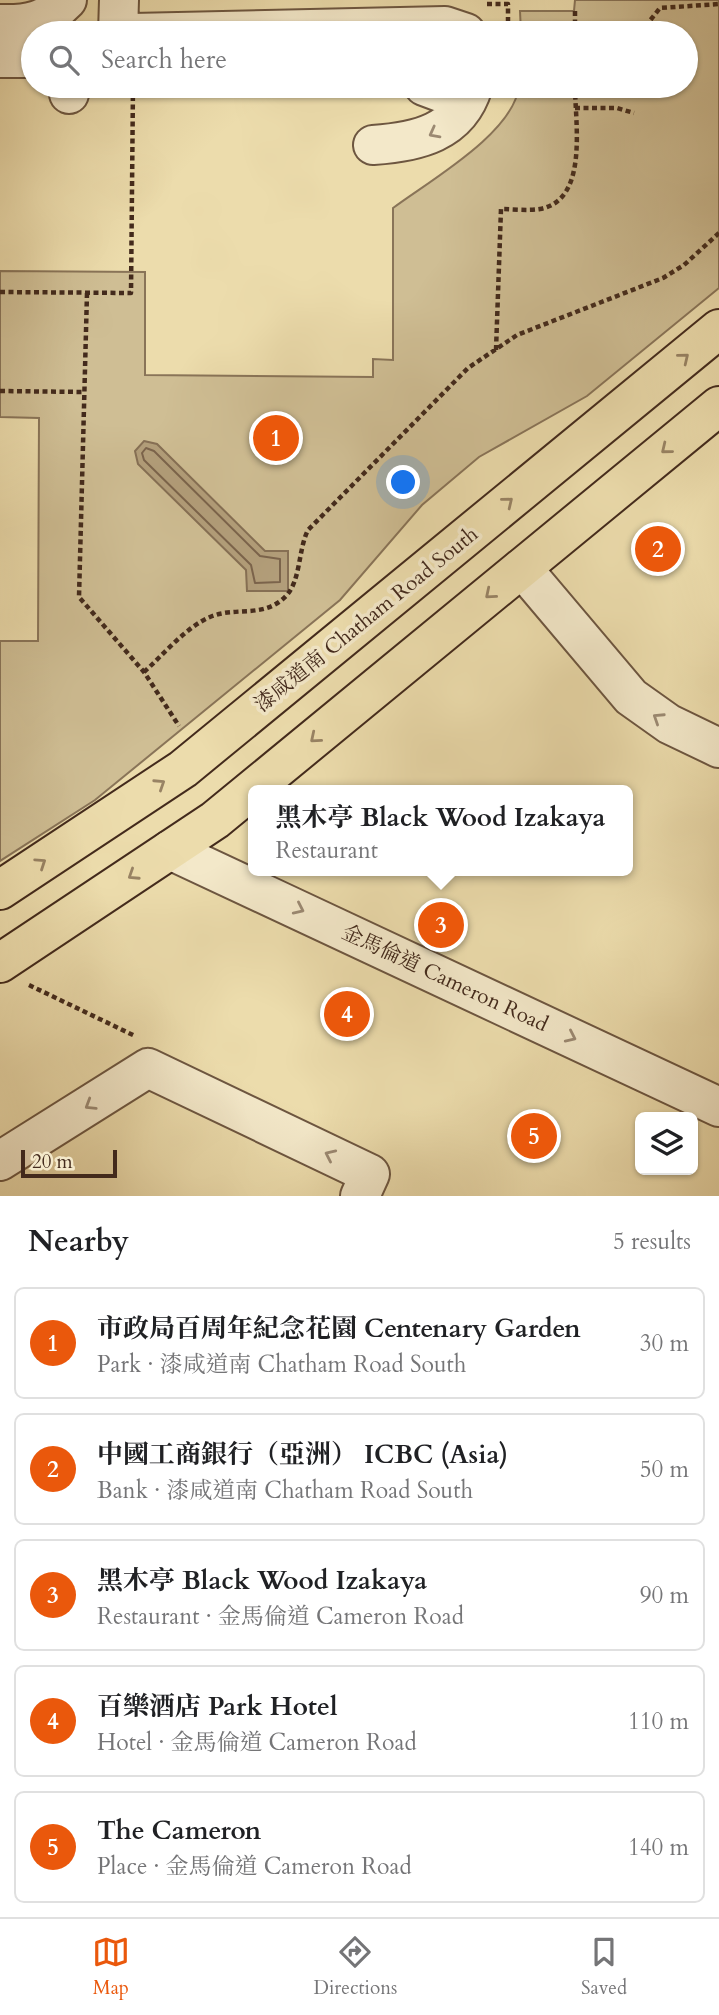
<!DOCTYPE html>
<html lang="en">
<head>
<meta charset="utf-8">
<style>
	:root { --surface:#fff; --page:#f6f6f6; --text:#202124; --muted:#757577; --line:#e0e0e0; --accent:#ea580c }
	body { margin:0; font-family:Cardo,"Noto Serif TC",serif; background:var(--page); color:var(--text) }
	.controls { position:absolute; right:21px; bottom:21px; display:grid; overflow:hidden; border-radius:10px; box-shadow:0 2px 5px #0004 }
	.controls button { width:63px; height:63px; display:grid; place-items:center; padding:0; border:0; border-bottom:2px solid var(--line); background:var(--surface); color:var(--text); font:35px sans-serif }
	.scale { position:absolute; left:21px; bottom:18px; width:96px; box-sizing:border-box; padding-left:7px; border:4px solid #432a1c; border-top:0; font-size:19px; line-height:24px; white-space:nowrap; color:#432a1c; -webkit-text-stroke:5px #f3e8c9; paint-order:stroke }
	.you { position:absolute; left:404px; top:483px; width:24px; height:24px; margin:-18px; border:5px solid #fff; border-radius:50%; background:#1a73e8; box-shadow:0 0 0 10px #1a73e833 }
	.badge { display:grid; place-items:center; width:46px; height:46px; border-radius:50%; background:var(--accent); color:#fff; font-size:23px; font-weight:700 }
	.pin { position:absolute; translate:-50% -50%; border:4px solid #fff; box-shadow:0 2px 7px #0006 }
	.popup { position:absolute; left:248px; top:785px; width:385px; height:91px; box-sizing:border-box; display:grid; place-content:center; border-radius:10px; background:var(--surface); filter:drop-shadow(0 2px 5px #0005); font-size:23px; white-space:nowrap; color:var(--muted) }
	.popup b { font-size:26px; color:var(--text) }
	.popup::after { content:''; position:absolute; left:50%; top:100%; margin-left:-14px; border:14px solid transparent; border-top-color:var(--surface) }
	.list { margin:0; padding:0; list-style:none }
	h2 { display:flex; justify-content:space-between; align-items:center; height:91px; margin:0; padding:0 28px; font-size:30px }
	h2 small { font-size:23px; font-weight:400; color:var(--muted) }
	.list li { display:grid; grid-template-columns:46px 1fr auto; gap:21px; align-items:center; box-sizing:border-box; height:112px; margin:0 14px 14px; padding:0 14px; border:2px solid var(--line); border-radius:10px }
	.list b { display:block; font-size:26px; white-space:nowrap }
	.list p { margin:0; font-size:23px; white-space:nowrap; color:var(--muted) }
	.list em { font-size:23px; font-style:normal; color:var(--muted) }
	.icon { flex:none; width:38px; height:38px; fill:none; stroke:currentColor; stroke-width:2; stroke-linecap:round; stroke-linejoin:round }
	.map { position:relative; flex:none; width:719px; height:1196px; overflow:hidden }
	.search { position:absolute; background:var(--surface); box-shadow:0 2px 5px #0004; left:21px; right:21px; top:21px; height:77px; display:flex; align-items:center; gap:18px; box-sizing:border-box; padding:0 24px; border-radius:38px; color:var(--muted); font-size:26px }
	.sheet { height:721px; background:var(--surface) }
	nav { display:flex; justify-content:space-around; align-items:center; box-sizing:border-box; height:98px; border-top:2px solid var(--line); background:var(--surface); font-size:19px; color:var(--muted) }
	nav a { display:grid; justify-items:center; gap:4px }
	nav .on { color:var(--accent) }
	.map>svg:first-child { display:block }
	.green { fill:#cfbe94; stroke:#897458; stroke-width:2 }
	.water { fill:#b39f7b; stroke:#867055; stroke-width:2 }
	.lines { fill:none; stroke-linecap:round; stroke-linejoin:round }
	.shore { stroke:#7b644c; stroke-width:2 }
	.minor-casing { stroke:#6d5640; stroke-width:42 }
	.major-casing { stroke:#432a1c; stroke-width:42 }
	.path { stroke:#432a1c; stroke-width:4.5; stroke-dasharray:5 3.5; stroke-linecap:butt }
	.minor { stroke:#f3e8c9; stroke-width:38 }
	.major { stroke:#ecdcac; stroke-width:38 }
	.oneway { stroke:#9b8972 }
	.oneway2 { stroke:#988364 }
	.labels { text-anchor:middle; stroke-width:7; stroke-linejoin:round; paint-order:stroke }
	.street-label { font-size:21px; fill:#432a1c; stroke:#f3e8c9 }
</style>
</head>
<body>
<div class="map">
<svg width="719" height="1196" viewBox="0 0 719 1196">
	<rect width="100%" height="100%" fill="#ecdcac"/>
	<filter id="stains"><feTurbulence type="fractalNoise" baseFrequency=".00286" numOctaves="4"/><feColorMatrix values="0 0 0 0 .2 0 0 0 0 .09 0 0 0 0 .02 0 0 0 .5 -.17"/></filter>
	<radialGradient id="worn" r=".72"><stop offset=".6" stop-color="#630" stop-opacity="0"/><stop offset="1" stop-color="#630" stop-opacity=".3"/></radialGradient>
	<path class="green" d="M575,0H719V288L587,396L479,457L422,505L340,600L95,800L0,861V641H38L39,418L0,417V271L145,272V375L373,377V359L393,360V208C429,181 514,133 519,86H686V33H521L520,11H574Z"/>
	<path class="water" d="M144,441L157,444L265,551H288V591H247L246,570L138,464L135,451Z"/>
	<g class="lines">
		<path class="shore" d="M146,448L154,451L260,556L280,559V582L255,583L251,565L144,460L142,453Z"/>
		<g class="minor-casing">
			<path id="minor" d="M0,24C28,25 47,21 67,0
				M118,33L119,0
				M133,33L445,26L466,33
				M0,58H33
				M69,86V94
				M424,86L448,95L468,86
				M373,145C417,142 459,133 473,86
				M522,568L631,697L669,724L719,748
				M170,850L719,1107
				M0,1161L148,1068L370,1174L360,1196"/>
		</g>
		<g class="major-casing">
			<path id="major" d="M0,890L183,769L719,329
				M0,963L215,820L719,406"/>
		</g>
		<path class="path" d="M487,4H508V33
			M575,33V11
			M640,33L660,8L719,4
			M646,86L649,89
			M575,108H617L634,113
			M0,292L131,293L133,86
			M87,293L79,597L144,672L179,726
			M496,350L501,209C513,209 528,211 540,209C589,200 575,123 575,86
			M0,391L84,392
			M144,672C163,655 186,627 210,617C235,606 264,619 286,596C301,580 298,550 308,530L468,368L517,335L663,278L684,265L719,233
			M29,985L135,1036"/>
		<use href="#minor" class="minor"/>
		<use href="#major" class="major"/>
	</g>
	<defs><path id="oneway-chevron" d="M-2-3.5L2.5 0L-2 3.5" fill="none" stroke-width="1.6" stroke-linecap="round" stroke-linejoin="round" transform="scale(1.75)"/></defs>
	<g class="oneway">
		<use href="#oneway-chevron" transform="translate(434 133) rotate(152)"/>
		<use href="#oneway-chevron" transform="translate(658 718) rotate(-147)"/>
		<use href="#oneway-chevron" transform="translate(299 909) rotate(25)"/>
		<use href="#oneway-chevron" transform="translate(571 1037) rotate(25)"/>
		<use href="#oneway-chevron" transform="translate(90 1105) rotate(148)"/>
		<use href="#oneway-chevron" transform="translate(330 1155) rotate(-155)"/>
	</g>
	<g class="oneway2">
		<use href="#oneway-chevron" transform="translate(684 358) rotate(-39)"/>
		<use href="#oneway-chevron" transform="translate(666 449) rotate(141)"/>
		<use href="#oneway-chevron" transform="translate(508 502) rotate(-39)"/>
		<use href="#oneway-chevron" transform="translate(490 594) rotate(140)"/>
		<use href="#oneway-chevron" transform="translate(315 738) rotate(140)"/>
		<use href="#oneway-chevron" transform="translate(160 784) rotate(-33)"/>
		<use href="#oneway-chevron" transform="translate(41 863) rotate(-34)"/>
		<use href="#oneway-chevron" transform="translate(133 875) rotate(147)"/>
	</g>
	<g class="labels">
		<g class="street-label">
			<text transform="translate(366 619) rotate(-39)" y="7">漆咸道南 Chatham Road South</text>
			<text transform="translate(445 978) rotate(25)" y="7">金馬倫道 Cameron Road</text>
		</g>
	</g>
	<rect width="100%" height="100%" filter="url(#stains)"/>
	<rect width="100%" height="100%" fill="url(#worn)"/>
</svg>
<div class="controls">
<button><svg class="icon" aria-label="layers" viewBox="0 0 24 24"><path d="M12 4l9 5-9 5-9-5zM3 14l9 5 9-5"/></svg></button>
</div>
<div class="scale">20 m</div>
<div class="you"></div>
<div class="pin badge" style="left:276px;top:438px">1</div>
<div class="pin badge" style="left:658px;top:549px">2</div>
<div class="pin badge" style="left:441px;top:925px">3</div>
<div class="popup"><b>黑木亭 Black Wood Izakaya</b>Restaurant</div>
<div class="pin badge" style="left:347px;top:1014px">4</div>
<div class="pin badge" style="left:534px;top:1136px">5</div>
<div class="search"><svg class="icon" aria-label="search" viewBox="0 0 24 24"><circle cx="10" cy="10" r="6"/><path d="M15 15l6 6"/></svg>Search here</div>
</div>
<section class="sheet">
<h2>Nearby<small>5 results</small></h2>
<ul class="list">
<li><span class="badge">1</span><div><b>市政局百周年紀念花園 Centenary Garden</b><p>Park · 漆咸道南 Chatham Road South</p></div><em>30 m</em></li>
<li><span class="badge">2</span><div><b>中國工商銀行（亞洲） ICBC (Asia)</b><p>Bank · 漆咸道南 Chatham Road South</p></div><em>50 m</em></li>
<li><span class="badge">3</span><div><b>黑木亭 Black Wood Izakaya</b><p>Restaurant · 金馬倫道 Cameron Road</p></div><em>90 m</em></li>
<li><span class="badge">4</span><div><b>百樂酒店 Park Hotel</b><p>Hotel · 金馬倫道 Cameron Road</p></div><em>110 m</em></li>
<li><span class="badge">5</span><div><b>The Cameron</b><p>Place · 金馬倫道 Cameron Road</p></div><em>140 m</em></li>
</ul>
</section>
<nav>
<a class="on"><svg class="icon" aria-label="map" viewBox="0 0 24 24"><path d="M3 6l6-2 6 2 6-2v14l-6 2-6-2-6 2zM9 4v14M15 6v14"/></svg>Map</a>
<a><svg class="icon" aria-label="directions" viewBox="0 0 24 24"><path d="M12 3l9 9-9 9-9-9zM9 14v-3h6M13 9l2 2-2 2"/></svg>Directions</a>
<a><svg class="icon" aria-label="saved" viewBox="0 0 24 24"><path d="M7 4h10v16l-5-4-5 4z"/></svg>Saved</a>
</nav>
</body>
</html>
